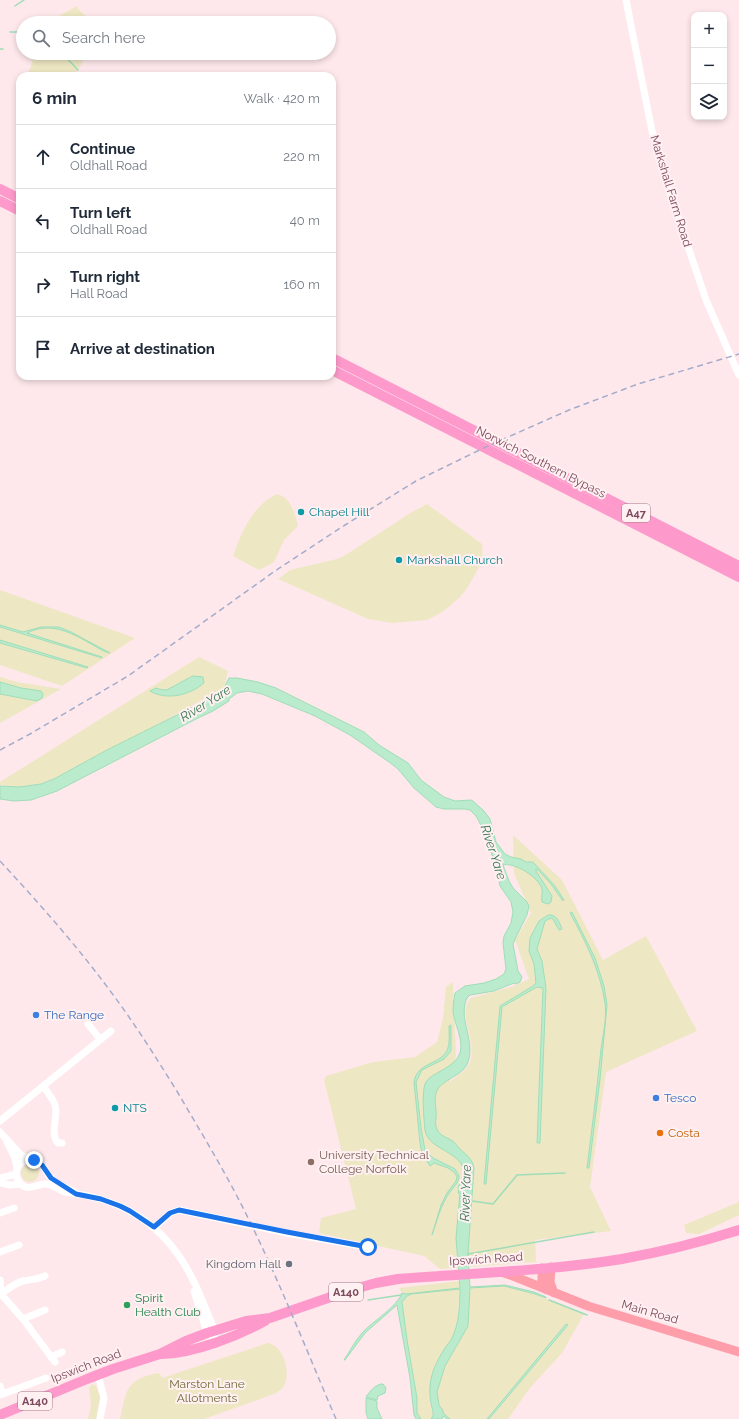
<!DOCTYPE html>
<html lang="en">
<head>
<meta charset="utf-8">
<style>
	:root { --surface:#fff; --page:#f2f2f3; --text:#1f2937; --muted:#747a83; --line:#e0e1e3 }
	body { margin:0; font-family:Raleway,sans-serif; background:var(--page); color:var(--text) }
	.controls { position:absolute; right:12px; top:12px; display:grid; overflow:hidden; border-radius:8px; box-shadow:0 2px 6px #0003 }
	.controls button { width:36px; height:36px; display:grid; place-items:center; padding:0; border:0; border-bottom:1px solid var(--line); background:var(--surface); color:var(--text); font:20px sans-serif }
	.stop { position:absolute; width:12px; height:12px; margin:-9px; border:3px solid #1a73e8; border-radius:50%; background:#fff }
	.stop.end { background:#1a73e8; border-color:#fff; box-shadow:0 1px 4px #0008 }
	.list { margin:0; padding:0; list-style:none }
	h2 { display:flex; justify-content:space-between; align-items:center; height:52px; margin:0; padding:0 16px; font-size:17px }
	h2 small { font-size:13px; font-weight:400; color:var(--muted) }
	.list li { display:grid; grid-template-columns:26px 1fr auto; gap:12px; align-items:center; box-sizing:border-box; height:64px; padding:0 16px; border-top:1px solid var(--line) }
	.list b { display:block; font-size:15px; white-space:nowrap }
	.list p { margin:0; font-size:13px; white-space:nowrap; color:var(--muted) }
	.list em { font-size:13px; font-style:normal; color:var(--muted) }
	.icon { flex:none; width:22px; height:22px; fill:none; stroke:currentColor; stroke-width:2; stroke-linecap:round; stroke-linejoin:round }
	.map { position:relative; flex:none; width:739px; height:1419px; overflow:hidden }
	.search { position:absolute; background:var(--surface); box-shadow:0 2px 6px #0003; left:16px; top:16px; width:320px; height:44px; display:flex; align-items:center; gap:10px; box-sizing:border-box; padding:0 14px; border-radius:22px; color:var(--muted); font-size:15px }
	.panel { position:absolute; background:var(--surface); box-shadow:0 2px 6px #0003; left:16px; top:72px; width:320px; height:308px; border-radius:12px }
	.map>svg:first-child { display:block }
	.green { fill:#eee7c4 }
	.water { fill:#baebcd; stroke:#9fddb8 }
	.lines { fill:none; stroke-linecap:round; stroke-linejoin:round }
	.stream { stroke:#9fddb8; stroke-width:1.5 }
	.minor { stroke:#fff; stroke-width:7 }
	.major { stroke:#ff9eab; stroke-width:9 }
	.highway { stroke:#fd9acb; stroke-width:10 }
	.rail { stroke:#a4accb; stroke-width:1.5; stroke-dasharray:6 4; stroke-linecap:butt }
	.route { stroke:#1a73e8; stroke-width:5 }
	.culture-dot { fill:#0f9aa8; stroke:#fff0f2; stroke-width:1.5 }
	.shop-dot { fill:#3f7fe0; stroke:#fff0f2; stroke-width:1.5 }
	.food-dot { fill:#e8710a; stroke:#fff0f2; stroke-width:1.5 }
	.education-dot { fill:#8d6e63; stroke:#fff0f2; stroke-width:1.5 }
	.worship-dot { fill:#6b7280; stroke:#fff0f2; stroke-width:1.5 }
	.leisure-dot { fill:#2e9e5b; stroke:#fff0f2; stroke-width:1.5 }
	.labels { text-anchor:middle; stroke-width:4; stroke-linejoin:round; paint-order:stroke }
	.shield { fill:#fff0f2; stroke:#a37b8a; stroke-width:1 }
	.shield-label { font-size:11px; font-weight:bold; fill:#7c495d }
	.street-label { font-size:12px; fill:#7c495d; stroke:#fff0f2 }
	.culture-label { font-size:12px; fill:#0d838f; stroke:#fff0f2; text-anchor:start }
	.shop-label { font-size:12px; fill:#366cbe; stroke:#fff0f2; text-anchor:start }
	.food-label { font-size:12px; fill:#c56008; stroke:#fff0f2; text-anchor:start }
	.education-label { font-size:12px; fill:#785e54; stroke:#fff0f2; text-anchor:start }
	.worship-label { font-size:12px; fill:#5b616d; stroke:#fff0f2; text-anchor:end }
	.leisure-label { font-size:12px; fill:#27864d; stroke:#fff0f2; text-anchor:start }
	.park-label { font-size:12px; fill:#706c37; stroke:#fff0f2 }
	.water-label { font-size:13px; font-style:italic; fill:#387b53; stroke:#fff0f2 }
</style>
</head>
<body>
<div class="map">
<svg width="739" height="1419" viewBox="0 0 739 1419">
	<rect width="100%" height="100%" fill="#fee8eb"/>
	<path class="green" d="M77,6L78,9L94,23H46Z
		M34,53H87L78,70L71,76H26L31,67Z
		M277,494C291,497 295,514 298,526L284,540L274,562L259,570L233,556C242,531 252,506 277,494Z
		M427,504L482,544L483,560L468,587L460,597L444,611L427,620L392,623L368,619L278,579L290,570L337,559L344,556L412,512Z
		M0,590L135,638L62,686L0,665Z
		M199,657L228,671L224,688L153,727L105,751L54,779L41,784L20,787L0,785V782Z
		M0,677L17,682L61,689L0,723Z
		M513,835L562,880L603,960L646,936L697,1031L606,1072L590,1187L611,1231L535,1240L536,1262L440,1269L424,1256L319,1233L321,1218L356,1209L324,1080L326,1076L373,1062L415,1057L437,1042L443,1018L446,987L453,982L456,1056L449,1082C456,1077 463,1073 468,1066C481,1045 455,1015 471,998L511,987L529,979L515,940L531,913L514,873Z
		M21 1173a9 9 0 1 1 18 0a9 9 0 1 1-18 0Z
		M739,1202V1215L699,1234L686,1233L684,1225Z
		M459,1281L460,1288L406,1294L402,1293L399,1288Z
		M504,1286L535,1294L584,1314L562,1353L529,1389L508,1419H489L567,1326V1325L487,1419H450L444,1414L442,1409L439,1405L437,1392L445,1366L468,1326L470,1288Z
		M460,1289L458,1316L455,1330L452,1339L435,1365L430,1402L433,1416L431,1419H421L417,1413V1398L407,1340L402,1302L407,1296L411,1294Z
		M268,1343C284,1346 291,1372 284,1386C281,1390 278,1392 274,1394L204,1419H120C127,1390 124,1381 157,1373L160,1374L162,1378Z
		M92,1384L96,1386L100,1397L96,1419H88L91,1406L89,1388Z"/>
	<path class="water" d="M0,625L23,632L41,627H59L71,632L110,653C104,652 98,648 93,645C72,633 51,621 27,633L102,657V658L0,627Z
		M0,640L88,667L87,668L0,643Z
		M193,676L203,677L204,683C190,695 167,701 150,691L156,688C159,689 163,690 166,690C168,690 188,678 193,676Z
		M229,678H237L258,682L276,688L364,732L379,745L408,763L421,780L444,797L455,801L471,800L473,801L484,811L490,819L496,842L505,854L511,857L521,859L526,862H533L555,886L564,900L563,901L551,884L537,869H536V871L552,896L551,902L548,904L542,902C541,897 543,893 542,889C539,877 514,862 503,865L509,881L513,888L527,902L529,906L527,915L516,937L513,944L518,971L522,977L520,982L516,984L514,983L494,991L470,995L467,998C458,1017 474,1039 469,1059C465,1078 440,1078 436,1093C434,1099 436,1105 436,1111C437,1117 434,1124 437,1129C440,1136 446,1137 451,1140C455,1142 457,1146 460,1149C466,1155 472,1158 474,1168L468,1254L470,1287L505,1285L534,1292L546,1297V1298L535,1294L504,1286L470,1288L468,1326L445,1366L437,1392L439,1405L442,1409L444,1414L450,1419H447L443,1416L442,1419H431L433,1416V1412C426,1386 431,1370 445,1348C447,1345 450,1342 452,1338C459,1324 460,1305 460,1289L411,1294L407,1296L402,1302L407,1340L417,1398V1413L421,1419H416L414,1415L410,1378L397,1305L365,1333L345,1360H344C350,1351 355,1341 362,1333C373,1321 397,1307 402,1293L406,1294L460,1288L456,1238L460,1193H458L459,1190L458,1188C460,1182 466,1174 463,1168C458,1151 428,1149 425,1130C424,1120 421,1090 426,1082C432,1072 454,1069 460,1053C464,1039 454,1024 453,1011C453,1005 454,999 455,993L465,986L484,983L496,979L504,974L506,969L503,943L504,936L511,923L513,912L511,902L500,886L497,870L484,831L476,816L470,810L465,809H444L436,807L414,788L398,769L389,762L350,735L315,716L262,694L248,691L237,693L229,699V701L213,711L196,719L57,791L31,800L14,801L0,799V786L20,787L41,784L54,779L105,751L207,700L224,688Z
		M0,682L21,688L41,691L43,694L42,698L37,701L0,694Z
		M572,912L595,958L604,986L607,1005L600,1079L589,1168H587C592,1128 597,1089 601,1049C603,1035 607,1018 605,1003C600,970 586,942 570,913Z
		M548,915C557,914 559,922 562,929L559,930L553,919L551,918L545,921L537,949L542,961L546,988L540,1143H537L543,988L537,987L502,1007L486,1184H484L500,1006L533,986L536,983L534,964L529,951L530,938L539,921Z
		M451,1025V1051L444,1059L422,1070L416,1082L421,1128L425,1150L433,1158L455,1169L459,1176C459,1183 454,1186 450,1192C441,1204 437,1221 432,1235L441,1205L447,1193L456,1181L457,1177L455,1173L448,1168L434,1163L430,1166L422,1153L420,1143L414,1082C417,1061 443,1065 448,1048C450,1041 449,1033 449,1026Z
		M566,1324L568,1325L489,1419H487Z
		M381,1384H383L386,1388L385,1393L378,1396L377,1400L366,1397C370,1391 374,1386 381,1384Z
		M366,1398L377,1401V1408L382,1419H368L366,1412Z"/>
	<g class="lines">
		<path class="stream" d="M15,6L24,0
			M10,32H23
			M0,49H3
			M62,53L78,70
			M472,1201L493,1204L517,1175L565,1173
			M468,1254L594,1232
			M368,1300L401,1295
			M549,1300L587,1315"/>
		<path class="minor" d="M626,0L652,131L670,193L706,300L739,375
			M88,1024L100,1039
			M43,1086C47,1092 53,1098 55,1105C59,1117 49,1132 58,1143H62
			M0,1121L111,1031
			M0,1132L21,1155L29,1159
			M7,1142L15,1158L17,1168
			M0,1178L16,1174
			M0,1183L10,1185L21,1184
			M76,1193C68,1188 57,1185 51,1178C46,1173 44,1165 37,1161C35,1160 31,1159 28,1160C15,1161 13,1178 22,1185C29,1191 37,1184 45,1184C52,1184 59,1190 65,1192C69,1193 73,1193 77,1194C129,1202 168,1230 192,1278C201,1295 207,1313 215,1331V1336L210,1343
			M0,1213L14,1208
			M155,1227L170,1213L179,1210L287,1233L367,1247
			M0,1252L19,1245
			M0,1280L1,1294L23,1319L55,1362
			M194,1291L207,1333
			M1,1294C8,1289 15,1283 23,1281C31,1279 36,1280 45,1276
			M23,1319L45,1310
			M51,1357L62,1352
			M98,1374L104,1398L100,1419
			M0,1386L3,1394
			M0,1395L46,1378"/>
		<path class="major" d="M551,1267L550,1282L554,1293
			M542,1268V1284L547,1290
			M504,1273L513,1276L588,1306L739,1352"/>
		<path class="highway" d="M0,189L20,199
			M0,201L20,211
			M332,358L739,566
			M332,370L739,577
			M163,1354C194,1353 238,1336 265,1321
			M0,1415L87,1379L113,1369L160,1354L186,1341L207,1333L246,1321L270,1318L351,1290L376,1283L398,1279C472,1273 548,1271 622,1259C661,1252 701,1242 739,1230"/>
		<path class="rail" d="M0,750L30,734L128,676L275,571L345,525L416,481L490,445L569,410L638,384L739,354
			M0,861C39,903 77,946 111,992C135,1024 157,1059 178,1093C199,1129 221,1165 240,1202C276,1272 305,1347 336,1419"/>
	</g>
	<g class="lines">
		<path class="route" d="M34,1160L42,1165L51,1178L76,1194L101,1199L120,1206L130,1211L154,1227L170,1213L179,1210L287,1232L368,1247"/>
	</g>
	<g class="culture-dot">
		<circle cx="301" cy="512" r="4"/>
		<circle cx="399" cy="560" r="4"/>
		<circle cx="115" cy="1108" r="4"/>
	</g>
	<g class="shop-dot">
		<circle cx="36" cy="1015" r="4"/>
		<circle cx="656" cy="1098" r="4"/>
	</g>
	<circle class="food-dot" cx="660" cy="1133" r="4"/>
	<circle class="education-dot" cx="311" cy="1162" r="4"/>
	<circle class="worship-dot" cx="289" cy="1264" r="4"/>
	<circle class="leisure-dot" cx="127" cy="1305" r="4"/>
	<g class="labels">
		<g class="shield">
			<rect x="622" y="504" width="28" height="18" rx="3"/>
			<rect x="329" y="1283" width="34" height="18" rx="3"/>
			<rect x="18" y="1392" width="34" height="18" rx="3"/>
		</g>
		<g class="shield-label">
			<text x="636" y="517">A47</text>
			<text x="346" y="1296">A140</text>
			<text x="35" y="1405">A140</text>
		</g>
		<g class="street-label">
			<text transform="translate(671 191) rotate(73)" y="4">Markshall Farm Road</text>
			<text transform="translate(541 462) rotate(27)" y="4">Norwich Southern Bypass</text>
			<text transform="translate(486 1259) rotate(-4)" y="4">Ipswich Road</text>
			<text transform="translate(650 1312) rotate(16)" y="4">Main Road</text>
			<text transform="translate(86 1366) rotate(-21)" y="4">Ipswich Road</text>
		</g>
		<g class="culture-label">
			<text x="309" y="516">Chapel Hill</text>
			<text x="407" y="564">Markshall Church</text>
			<text x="123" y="1112">NTS</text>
		</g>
		<g class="shop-label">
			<text x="44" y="1019">The Range</text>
			<text x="664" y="1102">Tesco</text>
		</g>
		<g class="food-label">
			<text x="668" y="1137">Costa</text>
		</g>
		<g class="education-label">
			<text x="319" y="1159">University Technical<tspan x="319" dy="14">College Norfolk</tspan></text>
		</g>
		<g class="worship-label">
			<text x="281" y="1268">Kingdom Hall</text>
		</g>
		<g class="leisure-label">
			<text x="135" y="1302">Spirit<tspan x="135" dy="14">Health Club</tspan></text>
		</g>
		<g class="park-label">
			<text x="207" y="1388">Marston Lane<tspan x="207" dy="14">Allotments</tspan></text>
		</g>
		<g class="water-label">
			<text transform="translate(205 703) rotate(-32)" y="5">River Yare</text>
			<text transform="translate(494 852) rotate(72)" y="5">River Yare</text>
			<text transform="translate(465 1193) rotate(-88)" y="5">River Yare</text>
		</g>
	</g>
</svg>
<div class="controls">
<button>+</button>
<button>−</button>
<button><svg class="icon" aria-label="layers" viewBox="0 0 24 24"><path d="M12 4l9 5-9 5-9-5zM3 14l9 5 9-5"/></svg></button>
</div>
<div class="stop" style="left:368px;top:1247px"></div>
<div class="stop end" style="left:34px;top:1160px"></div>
<div class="search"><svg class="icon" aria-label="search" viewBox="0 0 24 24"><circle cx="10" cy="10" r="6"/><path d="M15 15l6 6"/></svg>Search here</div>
<section class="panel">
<h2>6 min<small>Walk · 420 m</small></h2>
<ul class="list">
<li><svg class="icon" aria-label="ahead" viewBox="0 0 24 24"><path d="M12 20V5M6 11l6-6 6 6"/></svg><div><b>Continue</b><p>Oldhall Road</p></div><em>220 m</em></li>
<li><svg class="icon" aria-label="left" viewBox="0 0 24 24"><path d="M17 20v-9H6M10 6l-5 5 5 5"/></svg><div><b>Turn left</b><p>Oldhall Road</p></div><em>40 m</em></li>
<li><svg class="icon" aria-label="right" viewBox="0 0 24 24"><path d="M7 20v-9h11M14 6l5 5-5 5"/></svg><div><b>Turn right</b><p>Hall Road</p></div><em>160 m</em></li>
<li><svg class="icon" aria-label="arrive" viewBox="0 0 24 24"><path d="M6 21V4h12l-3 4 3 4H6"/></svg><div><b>Arrive at destination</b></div></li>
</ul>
</section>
</div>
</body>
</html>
